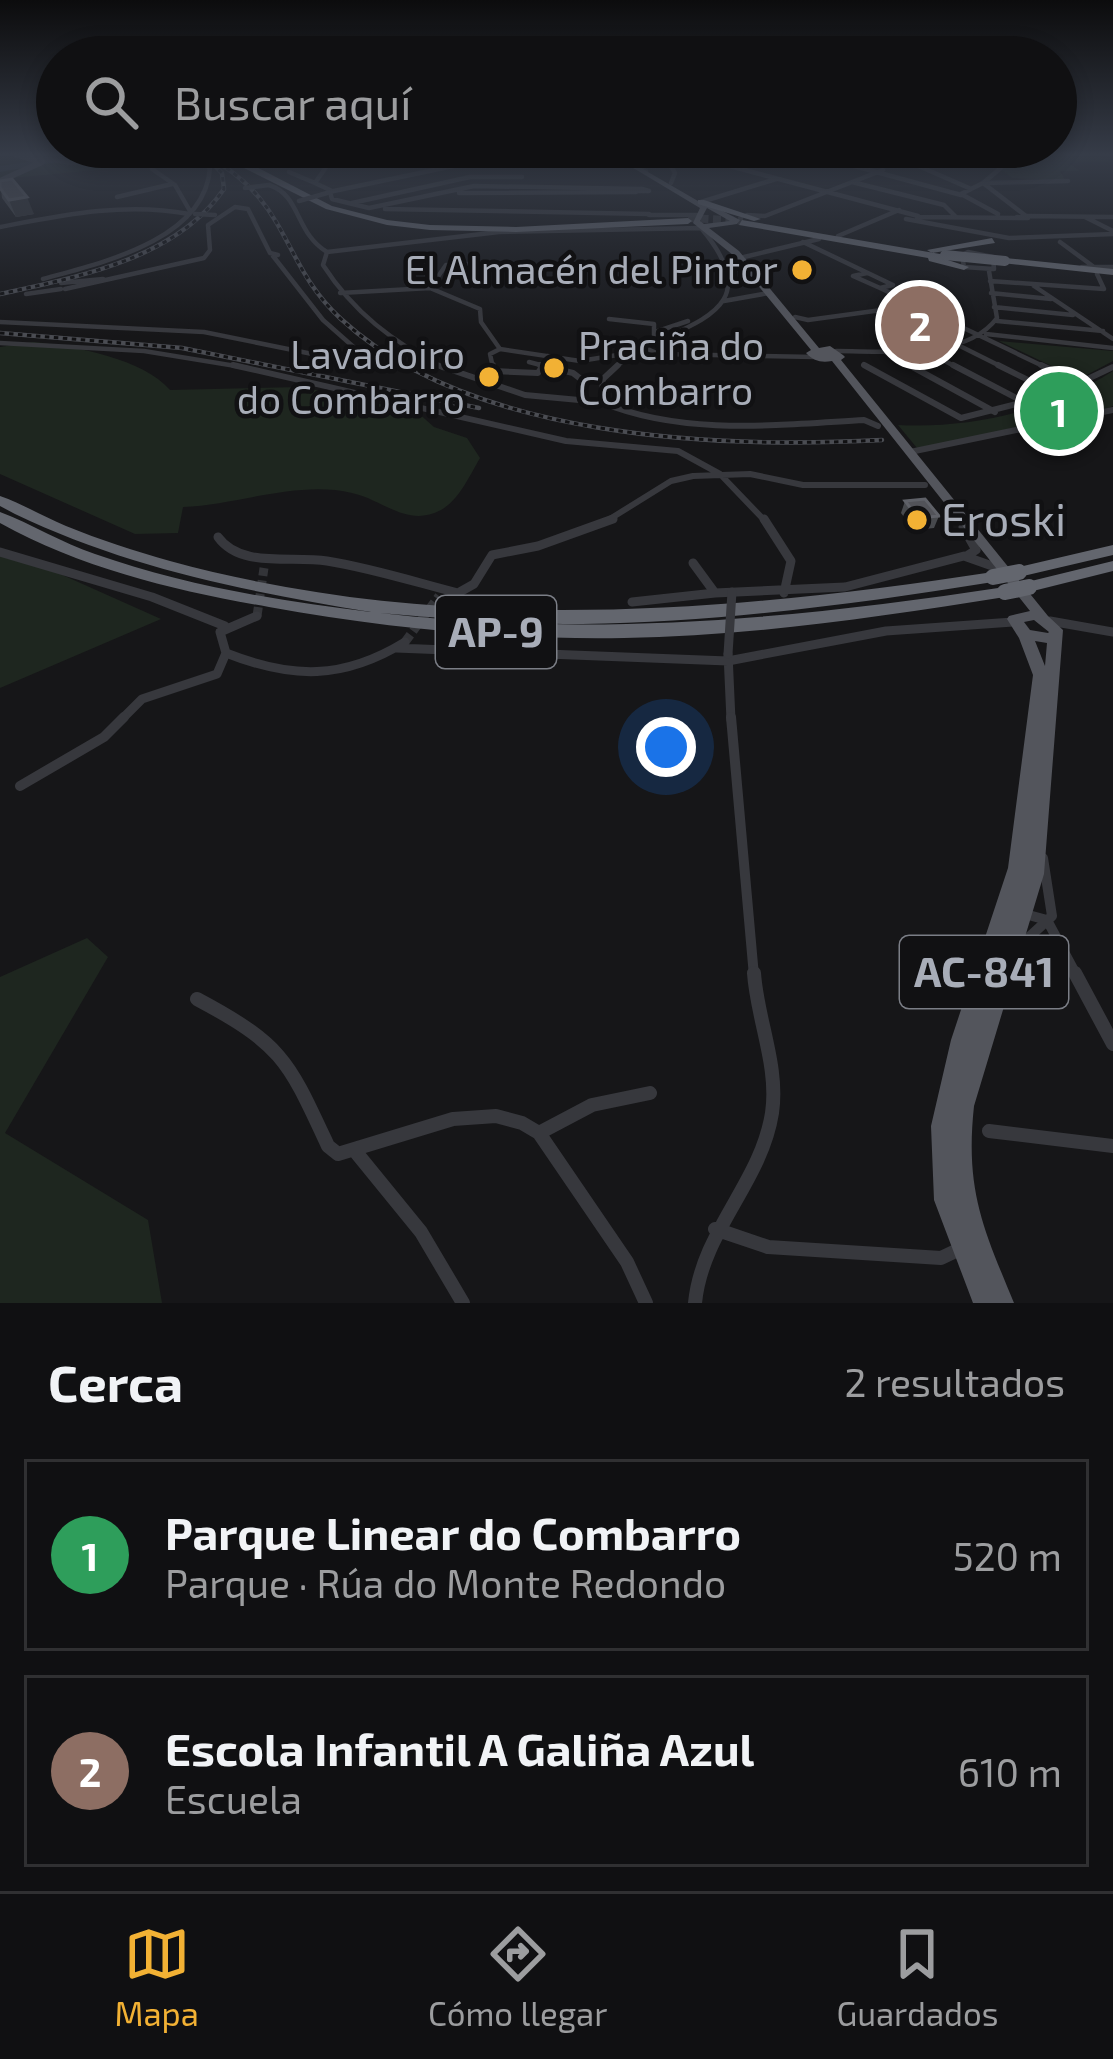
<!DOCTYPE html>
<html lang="es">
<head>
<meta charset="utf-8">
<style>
	:root { --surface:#101012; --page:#19191b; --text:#f1f3f6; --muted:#9c9d9f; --line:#303032; --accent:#f2b134 }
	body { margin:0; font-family:"Exo 2",sans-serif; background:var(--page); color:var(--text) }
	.you { position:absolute; left:666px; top:747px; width:42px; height:42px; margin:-30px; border:9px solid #fff; border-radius:50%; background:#1a73e8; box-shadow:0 0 0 18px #1a73e833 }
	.badge { display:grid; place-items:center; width:78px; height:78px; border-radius:50%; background:var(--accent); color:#fff; font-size:39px; font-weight:700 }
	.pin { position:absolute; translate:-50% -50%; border:6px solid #fff; box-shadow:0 3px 12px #0006 }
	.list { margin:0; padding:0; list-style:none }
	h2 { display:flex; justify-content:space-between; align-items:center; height:156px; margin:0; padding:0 48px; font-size:51px }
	h2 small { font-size:39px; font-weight:400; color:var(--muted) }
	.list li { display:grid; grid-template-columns:78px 1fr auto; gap:36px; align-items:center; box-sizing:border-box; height:192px; margin:0 24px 24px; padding:0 24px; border:3px solid var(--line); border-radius:0px }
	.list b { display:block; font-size:45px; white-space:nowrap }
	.list p { margin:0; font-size:39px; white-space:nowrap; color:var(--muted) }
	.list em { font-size:39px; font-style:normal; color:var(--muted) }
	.icon { flex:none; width:66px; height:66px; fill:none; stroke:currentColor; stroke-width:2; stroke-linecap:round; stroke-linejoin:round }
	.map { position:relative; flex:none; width:1113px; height:1303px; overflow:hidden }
	.search { position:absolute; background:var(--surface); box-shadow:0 6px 18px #0003; left:36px; right:36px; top:36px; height:132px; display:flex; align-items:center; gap:30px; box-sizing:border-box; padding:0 42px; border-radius:66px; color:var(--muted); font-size:45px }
	.sheet { height:588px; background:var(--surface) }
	nav { display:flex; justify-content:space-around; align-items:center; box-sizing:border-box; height:168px; border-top:3px solid var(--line); background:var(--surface); font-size:33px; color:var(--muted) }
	nav a { display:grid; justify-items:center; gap:6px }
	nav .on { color:var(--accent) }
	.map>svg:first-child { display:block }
	.green { fill:#1e261f }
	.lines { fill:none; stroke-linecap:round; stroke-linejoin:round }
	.river { fill:#2c353c; fill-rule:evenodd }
	.street-tunnel { stroke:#333438; stroke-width:9; stroke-dasharray:9 4.5; stroke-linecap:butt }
	.highway-tunnel { stroke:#333438; stroke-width:8; stroke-dasharray:8 4.5; stroke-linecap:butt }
	.street-far4 { stroke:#37383d; stroke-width:4.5 }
	.street-far3 { stroke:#37383d; stroke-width:6 }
	.street-far2 { stroke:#37383d; stroke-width:9 }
	.street-far1 { stroke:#37383d; stroke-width:10 }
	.street { stroke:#37383d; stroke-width:14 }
	.secondary { stroke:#45474d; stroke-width:6 }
	.primary { fill:#53555c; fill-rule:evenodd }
	.highway { fill:#63666e; fill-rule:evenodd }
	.rail-casing { stroke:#4a4c52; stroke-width:4.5 }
	.rail { stroke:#111113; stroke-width:3; stroke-dasharray:4.5; stroke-linecap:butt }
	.street-bridge-far1 { stroke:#37383d; stroke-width:4.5 }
	.street-bridge { stroke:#37383d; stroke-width:9 }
	.highway-bridge-far1 { stroke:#63666e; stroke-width:10 }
	.highway-bridge { stroke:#63666e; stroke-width:16 }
	.wall { fill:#47494d }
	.shaded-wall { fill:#2f3033 }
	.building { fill:#525359; stroke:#5f6168; stroke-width:3 }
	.poi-dot { fill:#f2b134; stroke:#111113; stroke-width:4.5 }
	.labels { text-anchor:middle; stroke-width:9; stroke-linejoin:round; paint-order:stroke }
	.far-poi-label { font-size:39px; fill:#a8adb8; stroke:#111113; text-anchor:end }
	.shield { fill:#111113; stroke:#7b7e86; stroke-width:3 }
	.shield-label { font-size:42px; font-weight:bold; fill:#a8adb8 }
	.poi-label { font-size:45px; fill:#a8adb8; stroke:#111113; text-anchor:start }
</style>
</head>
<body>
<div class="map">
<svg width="1113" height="1303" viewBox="0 0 1113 1303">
	<rect width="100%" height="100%" fill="#161618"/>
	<path class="green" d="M0,154L34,159L132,154L129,167L0,179Z
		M1035,154H1095L1113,162L1069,163L1080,171H1060L1065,180L1012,178L1002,170L1013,155L1038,157Z
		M999,341L1113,351V361L1079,379Z
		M33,342C75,346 144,359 170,390L302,387L417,412L434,427L467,438L480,458C470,475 459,500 441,510C407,528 384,500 352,493C298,480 238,505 183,507L178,533L135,534L0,474V347Z
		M1113,371V406L1090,416L917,448L898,425C970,429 1052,410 1113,371Z
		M0,556L58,573L161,619L0,688Z
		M87,938L108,957L5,1133L148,1220L162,1303H0V977Z"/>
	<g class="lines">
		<path class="river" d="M83,154H102L0,172V166Z"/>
		<path class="street-tunnel" d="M257,616L264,568
			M405,642L439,596"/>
		<path class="highway-tunnel" d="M688,218L743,221"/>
		<path class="street-far4" d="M151,154L152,169L175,185L190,211
			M428,154L453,163
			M603,154L646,171
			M622,154L640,165
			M663,154L675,173L671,183
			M709,154L722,164L918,216
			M810,154L961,195
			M891,154L969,188
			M29,156L71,163L145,154
			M331,160L315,183L332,191
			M289,172L315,183
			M852,182L944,205L956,217
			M983,183L1026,216
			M983,183L1009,161L1008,154
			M269,185C301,195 295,233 327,252
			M642,189L649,191H635Z
			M329,192L458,165L624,166
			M330,192L332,199L369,208L474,186L641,189
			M459,193L636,192
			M117,197L172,184
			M701,202L776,179
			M352,203L470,177H522
			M235,207L248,209L270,253L278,255
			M385,209L649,214
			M998,214L961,194L983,183L1068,181
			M649,215H700
			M747,215L765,216L883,170
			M1027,216L1113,217
			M917,217L1028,218L1017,217
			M1085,217L1113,231
			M906,219L1009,238L1113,234
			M0,227C63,215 125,202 189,214
			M838,236L899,210
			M803,242L893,285L880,288L853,276L867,273
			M1060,242L1094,267
			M327,252L499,232L701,228C782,324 661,323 615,368
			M327,252L323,265C354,313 392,341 443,368
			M968,252L993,257L994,269L964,267L962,255Z
			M744,257L819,239
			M1082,267H1113
			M43,279C101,263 205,240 210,168L190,154
			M990,281L1104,289L1097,274
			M61,283L103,279
			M1034,286L1113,339
			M430,288L446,265L486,263
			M880,288L1047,368
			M65,289L204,258L210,250L208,225L235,207
			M340,293L430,288L480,309L481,322L500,349L580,361L630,353
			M991,293L1051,299
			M26,294L61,289
			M724,301L769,293
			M994,307L1073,315
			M795,317L808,320L911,306
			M609,319L654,324V338L663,342
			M997,321L1103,331
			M0,322L204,332L337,359L354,355L357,350L323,320L273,256
			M658,331L688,321
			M986,334L1113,348
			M0,343L144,351L248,368
			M956,344L1004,368
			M645,348L659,354L815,357
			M924,350L958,368
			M836,351C884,351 965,361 997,318L989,271
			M885,352L914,368
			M529,362L552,368
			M864,365L869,368
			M493,368L490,354L500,349
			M541,368L548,356"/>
		<path class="street-far3" d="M233,365L566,441L678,451L720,474L766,522
			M437,365L525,395L601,402
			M493,365L494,371L538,373L543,365
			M540,365L573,373L586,383
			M864,365L961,418L1056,394L1113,367
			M909,365L995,412
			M953,365L1026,403
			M998,365L1056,394
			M1041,365L1081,384
			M601,402L603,379L618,365
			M601,402C682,436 778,425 864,420L878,426
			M910,452L1113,410
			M605,522L671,481L693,476L750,474L803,485H925"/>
		<path class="street-far2" d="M764,519L791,561L784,593
			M963,527L976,550L968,555
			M218,537C241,569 292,555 327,561C371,568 415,582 458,593L474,584L492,555L538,546L613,519
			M0,552L152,597L225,626
			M693,563L715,593L845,587L964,556L995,567
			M632,602L715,593
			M1050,621L1113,632
			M396,648L728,661L886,631L1013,622
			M226,653C292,679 343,680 405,642
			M728,654L731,720
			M121,720L142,699L217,674L226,653L220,632L257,616"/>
		<path class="street-far1" d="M731,717L754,976
			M20,786L104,737L124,717
			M1021,913L1047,920L1077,976
			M1015,950L1052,916L1043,858"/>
		<path class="street" d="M1075,973L1113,1044
			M197,999C283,1045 288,1060 328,1146L338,1154L453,1119L496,1116L522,1123L539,1133L627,1262L646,1303
			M989,1131L1113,1146
			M539,1133L592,1105L650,1093
			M355,1151L421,1232L463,1303
			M715,1229L768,1247L941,1258L962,1248
			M695,1303C702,1231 761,1183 772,1113C779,1066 757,1019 754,973"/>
		<path class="secondary" d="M0,181L42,162L15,154"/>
		<path class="primary" d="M610,154H617L698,201H703L740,220L737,224L709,228L739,251L819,348L830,346L843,355L845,357L841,360L1048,616L1063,630L1044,874L974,1106C965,1190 983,1228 1014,1303H973L934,1200L931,1126L951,1040L1008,868L1033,675L1019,638L1007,619L1009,616L1030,611L832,361C821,363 814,361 806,353L811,350L733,255L693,223L700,208ZM707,208L730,221L704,224L700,221ZM1034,620L1049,632L1048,633L1030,630L1024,622ZM1035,641L1047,643L1045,666Z"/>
		<path class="highway" d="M216,154L239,158L332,206L387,220L430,225L516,227L688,218L692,221L688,224L516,232L430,230L387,225L326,209Z
			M698,200H704L761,219L754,221L698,204Z
			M742,220L946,255L951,258L948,260L969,267L964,270L929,261L928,258L739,225Z
			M992,238L995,243L932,253L927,250Z
			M1005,258L1113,269V275L1002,263L1000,261Z
			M0,496C23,504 44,517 66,526C100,540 135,551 170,561C441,635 719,614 993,572L1001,577L993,582C857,604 720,622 582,624C514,624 447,619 380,613C592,638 794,619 1005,587L1013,592L1005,597C879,617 752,636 624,638C504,640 386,628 269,607C176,591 83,569 0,523V512C32,524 62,543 95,554C183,585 278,601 371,612C249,592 127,568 15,514L0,506Z
			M1113,545V555L1019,577L1011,572L1019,567Z
			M1113,561V571L1029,592L1021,587L1023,583Z"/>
		<g class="rail-casing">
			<path id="rail" d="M203,154C292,200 279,262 341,319C470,438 715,449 882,440
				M0,294C78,277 176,259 224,189L222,173L209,160
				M0,333L182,348L479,408"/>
		</g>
		<use href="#rail" class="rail"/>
		<path class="street-bridge-far1" d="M245,188L269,185
			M299,201L327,193
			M195,214L215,215"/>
		<path class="street-bridge" d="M728,654L732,592"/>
		<path class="highway-bridge-far1" d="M945,255L1005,261"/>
		<path class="highway-bridge" d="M993,577L1019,572
			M1005,592L1029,587"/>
	</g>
	<path class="wall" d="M477,154H598L597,158H494Z
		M0,181L34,214L16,217L2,198Z
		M905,501L939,516L934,528L914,530L901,513Z"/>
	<path class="shaded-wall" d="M27,197L34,214L16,217L9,200Z"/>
	<path class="building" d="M12,179L27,197L9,200L0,188V181Z
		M925,499L939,516L918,518L905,501Z"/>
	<linearGradient id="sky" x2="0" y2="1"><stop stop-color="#0c0c0d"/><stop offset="0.46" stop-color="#363c48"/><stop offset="1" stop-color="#363c48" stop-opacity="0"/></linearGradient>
	<rect width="1113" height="336" fill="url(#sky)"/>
	<g class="poi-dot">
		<circle cx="802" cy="270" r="12"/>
		<circle cx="554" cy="368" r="12"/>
		<circle cx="489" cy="377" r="12"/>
		<circle cx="917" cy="520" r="12"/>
	</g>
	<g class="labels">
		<g class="far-poi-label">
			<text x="778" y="284">El Almacén del Pintor</text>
			<text x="578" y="360" text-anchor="start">Praciña do<tspan x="578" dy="45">Combarro</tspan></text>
			<text x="465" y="369">Lavadoiro<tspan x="465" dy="45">do Combarro</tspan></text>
		</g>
		<g class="shield">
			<rect x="436" y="596" width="120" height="72" rx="9"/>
			<rect x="900" y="936" width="168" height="72" rx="9"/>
		</g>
		<g class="shield-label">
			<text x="496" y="647">AP-9</text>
			<text x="984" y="987">AC-841</text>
		</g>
		<g class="poi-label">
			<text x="941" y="536">Eroski</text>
		</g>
	</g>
</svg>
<div class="you"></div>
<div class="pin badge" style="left:1059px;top:411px;background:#2e9e5b">1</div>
<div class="pin badge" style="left:920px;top:325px;background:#8d6e63">2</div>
<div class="search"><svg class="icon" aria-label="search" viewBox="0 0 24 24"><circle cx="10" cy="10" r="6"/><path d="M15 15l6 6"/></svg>Buscar aquí</div>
</div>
<section class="sheet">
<h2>Cerca<small>2 resultados</small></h2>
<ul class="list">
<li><span class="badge" style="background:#2e9e5b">1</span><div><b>Parque Linear do Combarro</b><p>Parque · Rúa do Monte Redondo</p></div><em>520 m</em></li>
<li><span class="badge" style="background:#8d6e63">2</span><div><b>Escola Infantil A Galiña Azul</b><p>Escuela</p></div><em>610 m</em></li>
</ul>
</section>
<nav>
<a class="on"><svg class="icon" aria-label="map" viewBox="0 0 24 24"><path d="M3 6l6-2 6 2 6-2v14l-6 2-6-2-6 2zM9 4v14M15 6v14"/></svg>Mapa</a>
<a><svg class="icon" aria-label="directions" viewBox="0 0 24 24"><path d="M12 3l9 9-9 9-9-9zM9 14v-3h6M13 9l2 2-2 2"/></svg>Cómo llegar</a>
<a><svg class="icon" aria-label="saved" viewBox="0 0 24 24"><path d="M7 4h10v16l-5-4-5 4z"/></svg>Guardados</a>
</nav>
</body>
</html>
